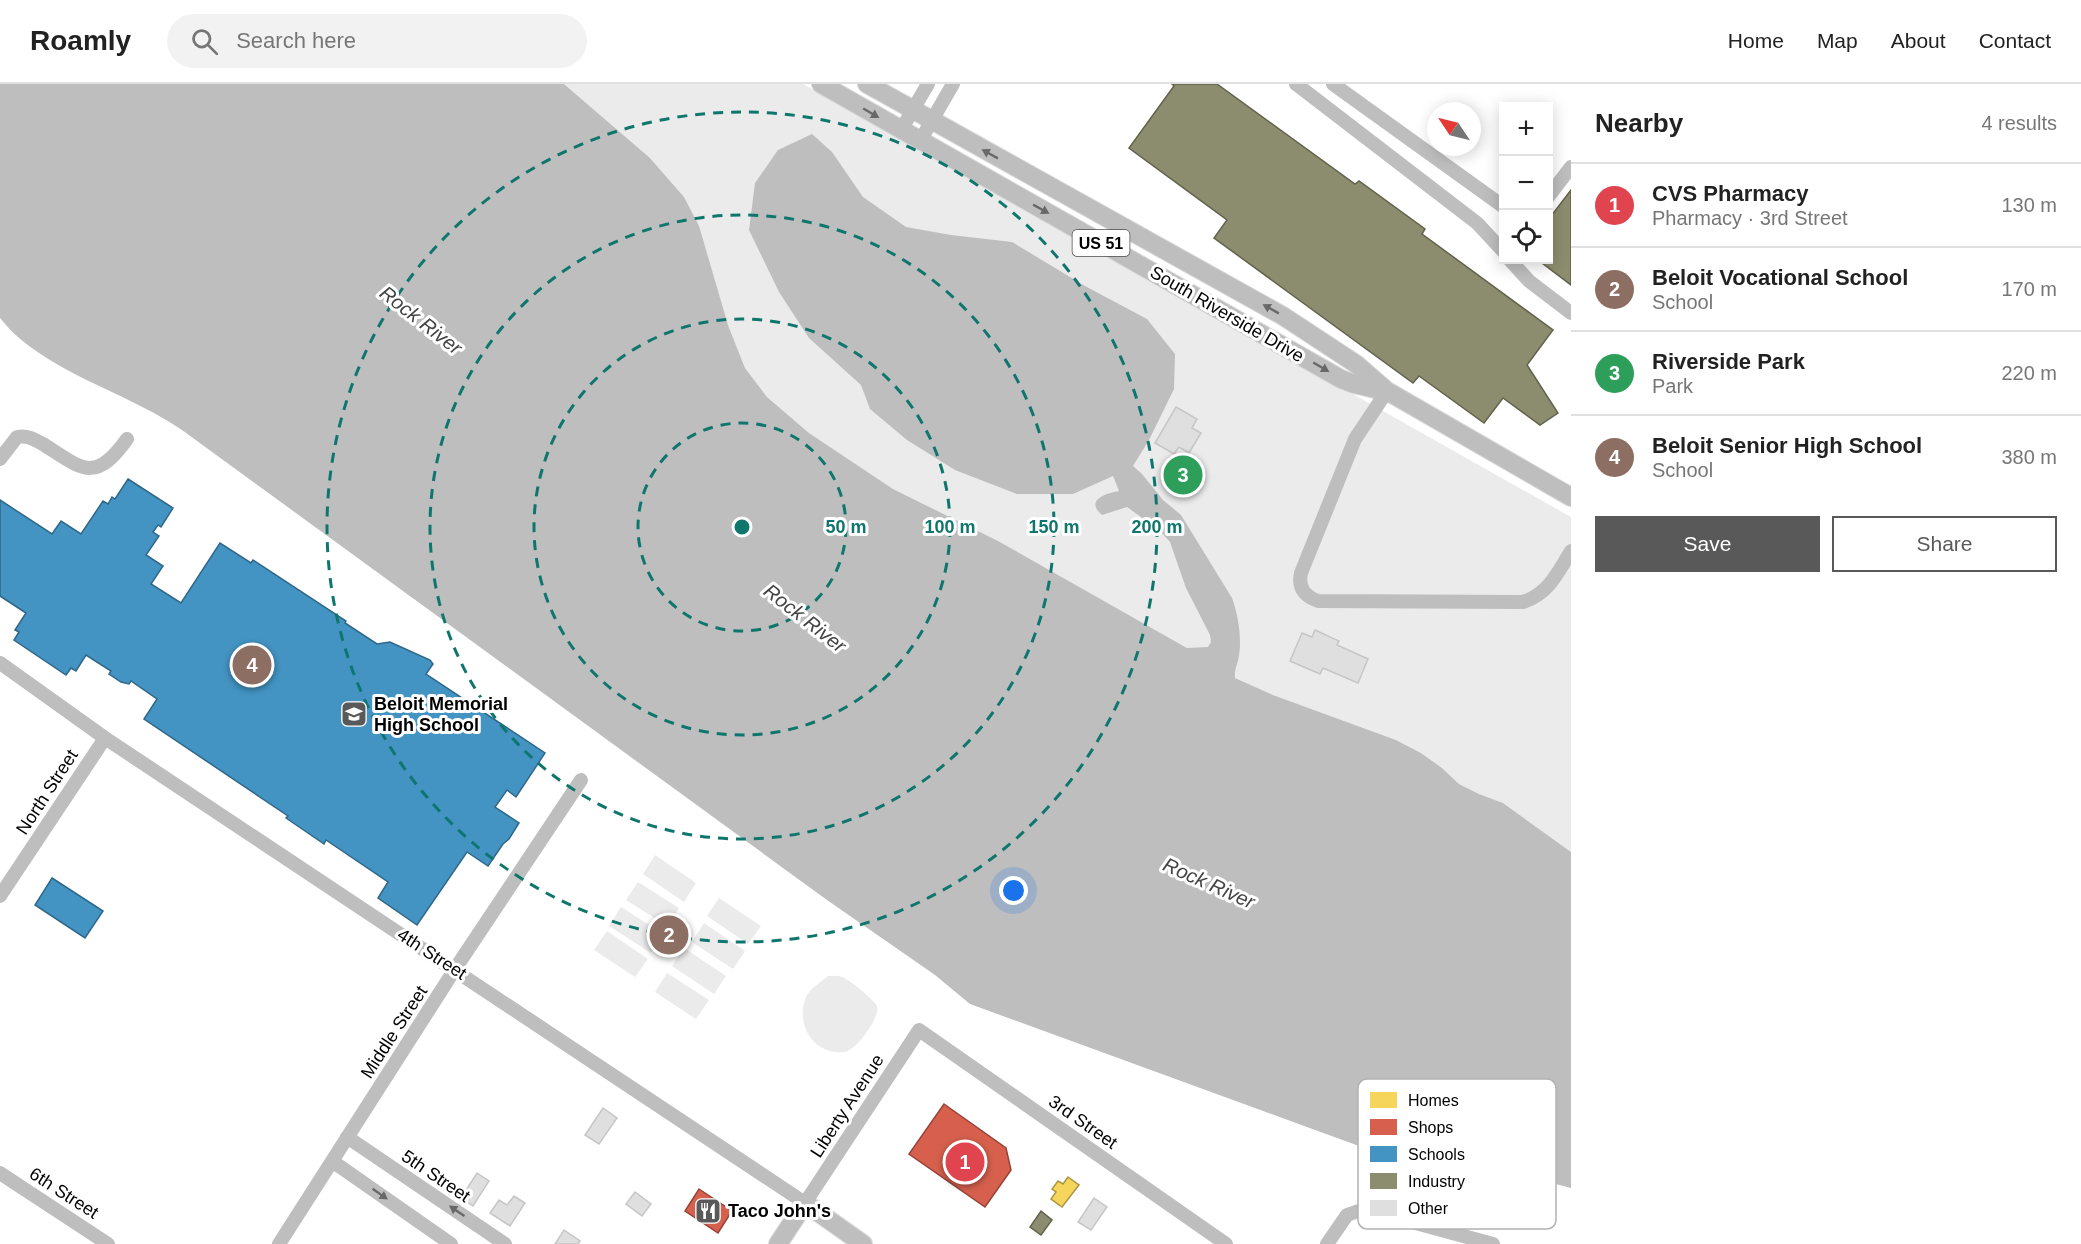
<!DOCTYPE html>
<html lang="en">
<head>
<meta charset="utf-8">
<style>
	:root { --surface:#fff; --page:#f2f2f2; --text:#222; --muted:#767676; --line:#e0e0e0; --accent:#595959 }
	body { margin:0; font-family:Arial,sans-serif; background:var(--page); color:var(--text) }
	.controls { position:absolute; right:18px; top:18px; display:grid; overflow:hidden; border-radius:0px; box-shadow:0 3px 15px #0003 }
	.controls button { width:54px; height:54px; display:grid; place-items:center; padding:0; border:0; border-bottom:2px solid var(--line); background:var(--surface); color:var(--text); font:30px sans-serif }
	.compass { position:absolute; left:1427px; top:18px; width:54px; height:54px; border-radius:50%; background:var(--surface); box-shadow:0 3px 15px #0003; rotate:305deg }
	.you { position:absolute; left:1014px; top:807px; width:21px; height:21px; margin:-15px; border:4px solid #fff; border-radius:50%; background:#1a73e8; box-shadow:0 0 0 9px #1a73e833 }
	.badge { display:grid; place-items:center; width:39px; height:39px; border-radius:50%; background:var(--accent); color:#fff; font-size:20px; font-weight:700 }
	.pin { position:absolute; translate:-50% -50%; border:3px solid #fff; box-shadow:0 2px 6px #0006 }
	.list { margin:0; padding:0; list-style:none }
	h2 { display:flex; justify-content:space-between; align-items:center; height:78px; margin:0; padding:0 24px; font-size:26px }
	h2 small { font-size:20px; font-weight:400; color:var(--muted) }
	.list li { display:grid; grid-template-columns:39px 1fr auto; gap:18px; align-items:center; box-sizing:border-box; height:84px; padding:0 24px; border-top:2px solid var(--line) }
	.list b { display:block; font-size:22px; white-space:nowrap }
	.list p { margin:0; font-size:20px; white-space:nowrap; color:var(--muted) }
	.list em { font-size:20px; font-style:normal; color:var(--muted) }
	.actions { display:flex; gap:12px; padding:18px 24px }
	.actions a { flex:1; padding:14px 0; border:2px solid var(--accent); border-radius:0px; text-align:center; font-size:21px; color:var(--accent) }
	.actions .main { background:var(--accent); color:#fff }
	.icon { flex:none; width:33px; height:33px; fill:none; stroke:currentColor; stroke-width:2; stroke-linecap:round; stroke-linejoin:round }
	.map { position:relative; flex:none; width:1571px; height:1160px; overflow:hidden }
	header { display:flex; align-items:center; gap:36px; box-sizing:border-box; height:84px; padding:0 30px; background:var(--surface); border-bottom:2px solid var(--line) }
	header strong { font-size:28px }
	nav { display:flex; gap:33px; margin-inline-start:auto; font-size:21px }
	.search { width:420px; height:54px; background:var(--page); display:flex; align-items:center; gap:15px; box-sizing:border-box; padding:0 21px; border-radius:33px; color:var(--muted); font-size:22px }
	main { display:flex }
	aside { flex:1; background:var(--surface) }
	.map>svg:first-child { display:block }
	.green { fill:#ebebeb }
	.water { fill:#bebebe }
	.homes { fill:#f6d55c; stroke:#ac9540; stroke-width:1.5 }
	.shops { fill:#d6604d; stroke:#964336; stroke-width:1.5 }
	.schools { fill:#4393c3; stroke:#2f6788; stroke-width:1.5 }
	.industry { fill:#8c8c6e; stroke:#62624d; stroke-width:1.5 }
	.building { fill:#dfdfdf; stroke:#c6c6c6; stroke-width:1.5 }
	.lines { fill:none; stroke-linecap:round; stroke-linejoin:round }
	.major-casing { stroke:#dbdbdb; stroke-width:20 }
	.minor { stroke:#bebebe; stroke-width:14 }
	.major { stroke:#bebebe; stroke-width:18 }
	.oneway { fill:#686868 }
	.ring { fill:none; stroke:#0f766e; stroke-width:3; stroke-dasharray:10 8 }
	.labels { text-anchor:middle; stroke-width:6; stroke-linejoin:round; paint-order:stroke }
	.shield { fill:#fff; stroke:#4c4c4c; stroke-width:1.5 }
	.shield-label { font-size:16px; font-weight:bold; fill:#000 }
	.street-label { font-size:18px; fill:#000; stroke:#fff }
	.poi-label { font-size:18px; font-weight:bold; fill:#000; stroke:#fff; text-anchor:start }
	.water-label { font-size:20px; font-style:italic; fill:#434343; stroke:#fff }
	.key { fill:#fff; stroke:#b2b2b2; stroke-width:1.5 }
	.key-label { font-size:16px; fill:#000 }
	.centre { fill:#0f766e; stroke:#fff; stroke-width:3 }
	.ring-label { font-size:18px; text-anchor:middle; font-weight:bold; fill:#0f766e; stroke:#fff; stroke-width:6; stroke-linejoin:round; paint-order:stroke }
</style>
</head>
<body>
<header>
<strong>Roamly</strong>
<div class="search"><svg class="icon" aria-label="search" viewBox="0 0 24 24"><circle cx="10" cy="10" r="6"/><path d="M15 15l6 6"/></svg>Search here</div>
<nav><a>Home</a><a>Map</a><a>About</a><a>Contact</a></nav>
</header>
<main>
<div class="map">
<svg width="1571" height="1160" viewBox="0 0 1571 1160">
	<rect width="100%" height="100%" fill="#fff"/>
	<path class="green" d="M564,0H803L1571,433V768L1503,719L1479,710L1459,700L1442,684L1421,669L1396,656L1273,611L1235,594L1187,564L998,458L893,405L809,349L767,313L745,284L728,241L684,113L650,74Z
		M655,771L696,799L684,818L643,790Z
		M638,798L679,824L667,842L626,816Z
		M719,814L761,842L748,860L707,832Z
		M621,823L663,850L651,869L609,842Z
		M704,839L745,867L733,885L692,858Z
		M607,847L648,875L635,893L594,866Z
		M684,864L726,892L714,910L672,882Z
		M667,889L709,916L696,935L655,908Z
		M828,892C832,892 838,891 842,893C849,895 874,916 877,922C881,933 855,968 844,968C812,971 794,938 807,911C811,904 821,898 828,892Z"/>
	<path class="water" d="M0,0H564L650,74L684,113L699,142L728,241L745,284L767,313L809,349L893,405L998,457L1187,564L1208,563L1211,558L1210,551L1186,504L1170,458L1159,446L1127,423L1102,431C1084,416 1107,409 1119,407L1113,392L1073,410H1017L955,386L907,356L870,325L861,301L809,254L779,208L749,146L755,99L778,66L812,50L832,68L863,113L906,143L951,151L1012,158L1085,202L1147,235L1175,270L1174,305L1149,356L1133,382L1142,390L1163,416L1181,431L1232,514C1238,530 1242,555 1239,571C1238,580 1234,585 1235,594L1273,611L1396,656L1421,669L1442,684L1459,700L1479,710L1503,719L1571,768V1104L1495,1084L1410,1056L1399,1055L1359,1062L970,920L935,891L827,816L182,346C131,311 68,295 19,254C12,248 6,241 0,234Z"/>
	<path class="homes" d="M1068,1093L1079,1101L1062,1123L1051,1115L1056,1108L1052,1105L1058,1097L1063,1100Z"/>
	<path class="shops" d="M944,1020L1006,1064L1011,1086L985,1123L909,1070Z
		M699,1105L732,1127L718,1149L685,1127Z"/>
	<path class="schools" d="M128,395L173,424L161,443L158,441L153,448L159,452L146,471L163,482L151,500L181,519L220,459L251,479L253,476L346,537L345,539L377,560L390,558L430,576L433,580L426,590L545,669L516,713L507,706L495,723L519,739L509,755L503,760L488,782L467,768L417,841L378,814L388,798L326,756L324,760L286,734L288,732L144,635L157,615L131,597L129,600L121,598L109,590L111,587L86,571L76,587L71,584L66,591L14,556L19,548L15,546L26,529L0,512V416L52,450L61,437L81,450L103,417L108,420L112,413L115,415Z
		M52,794L103,827L85,854L35,821Z"/>
	<path class="industry" d="M1172,0H1217L1355,100L1359,97L1425,145L1422,150L1553,246L1527,281L1558,329L1540,341L1503,314L1484,339L1419,292L1413,299L1214,154L1227,136L1129,64L1174,2Z
		M1571,106V201L1538,176H1548V136Z
		M1041,1127L1052,1136L1041,1151L1030,1143Z"/>
	<path class="building" d="M1176,323L1197,335L1192,344L1201,349L1189,369L1179,363L1174,370L1155,359Z
		M1315,546L1339,557L1337,561L1368,575L1358,599L1323,584L1320,590L1290,577L1302,549L1312,553Z
		M603,1024L617,1034L599,1060L585,1051Z
		M477,1089L489,1097L473,1122L461,1114Z
		M635,1108L651,1120L642,1132L626,1120Z
		M514,1112L525,1119L510,1142L490,1129L499,1116L507,1121Z
		M1094,1114L1107,1123L1091,1146L1078,1138Z
		M564,1146L580,1157L578,1160H555Z"/>
	<g class="lines">
		<g class="major-casing">
			<path id="major" d="M821,0L1341,295L1354,300L1384,307
				M867,0L1283,232L1356,280L1387,307L1571,413
				M778,1160L805,1119L863,1160"/>
		</g>
		<path class="minor" d="M1296,0L1477,139L1504,168
			M1333,0L1504,123
			M901,46L928,0
			M920,57L953,0
			M1548,113L1571,83
			M1510,176L1529,197L1571,229
			M1387,307L1355,355L1301,489C1298,503 1304,512 1318,517L1523,518C1548,510 1558,489 1571,467
			M0,375L17,353C27,351 34,355 43,360C82,385 95,400 127,355
			M0,579L105,654L805,1119L919,946L1226,1160
			M0,812L105,654
			M347,1053L505,1160
			M332,1077L451,1160
			M0,1089L108,1160
			M279,1160L455,885L581,696
			M1327,1160L1347,1131L1364,1125L1493,1160"/>
		<use href="#major" class="major"/>
	</g>
	<defs><path id="oneway-solid" d="M-6-.8H1V-3.2L6.5 0L1 3.2V.8H-6Z" transform="scale(1.5)"/></defs>
	<g class="oneway">
		<use href="#oneway-solid" transform="translate(871 29) rotate(30)"/>
		<use href="#oneway-solid" transform="translate(990 70) rotate(-151)"/>
		<use href="#oneway-solid" transform="translate(1041 125) rotate(29)"/>
		<use href="#oneway-solid" transform="translate(1271 225) rotate(-151)"/>
		<use href="#oneway-solid" transform="translate(1321 283) rotate(30)"/>
		<use href="#oneway-solid" transform="translate(380 1110) rotate(35)"/>
		<use href="#oneway-solid" transform="translate(457 1127) rotate(-146)"/>
	</g>
	<g class="ring">
		<circle cx="742" cy="443" r="104"/>
		<circle cx="742" cy="443" r="208"/>
		<circle cx="742" cy="443" r="312"/>
		<circle cx="742" cy="443" r="415"/>
	</g>
	<defs>
		<g id="school-square" transform="scale(1.35)"><rect x="-9" y="-9" width="18" height="18" rx="4" fill="#595959" stroke="#fff"/><path d="M0-5L7-2L0 1L-7-2ZM-4 1L0 2.5L4 1V4Q0 6-4 4Z" fill="#fff"/></g>
		<g id="restaurant-square" transform="scale(1.35)"><rect x="-9" y="-9" width="18" height="18" rx="4" fill="#595959" stroke="#fff"/><path d="M-5-6h1v4h1v-4h1v4h1v-4h1v5L-1.5 .5V6h-2V.5L-5-1ZM5-6V6H3V1.5H1.5Q1.5-4 5-6Z" fill="#fff"/></g>
	</defs>
	<g fill-rule="evenodd">
		<use href="#school-square" x="354" y="630"/>
		<use href="#restaurant-square" x="708" y="1127"/>
	</g>
	<g class="labels">
		<rect class="shield" x="1072.5" y="146" width="57" height="26" rx="4.5"/>
		<g class="shield-label">
			<text x="1101" y="165">US 51</text>
		</g>
		<g class="street-label">
			<text transform="translate(1227 230) rotate(30)" y="6">South Riverside Drive</text>
			<text transform="translate(47 708) rotate(-57)" y="6">North Street</text>
			<text transform="translate(432 870) rotate(33)" y="6">4th Street</text>
			<text transform="translate(394 948) rotate(-57)" y="6">Middle Street</text>
			<text transform="translate(847 1022) rotate(-57)" y="6">Liberty Avenue</text>
			<text transform="translate(1083 1038) rotate(35)" y="6">3rd Street</text>
			<text transform="translate(436 1092) rotate(34)" y="6">5th Street</text>
			<text transform="translate(64 1109) rotate(33)" y="6">6th Street</text>
		</g>
		<g class="poi-label">
			<text x="374" y="626">Beloit Memorial<tspan x="374" dy="21">High School</tspan></text>
			<text x="728" y="1133">Taco John's</text>
		</g>
		<g class="water-label">
			<text transform="translate(421 236) rotate(38)" y="7">Rock River</text>
			<text transform="translate(805 534) rotate(38)" y="7">Rock River</text>
			<text transform="translate(1209 799) rotate(24)" y="7">Rock River</text>
		</g>
	</g>
	<rect x="1358" y="995" width="198" height="150" rx="9" class="key"/>
	<rect x="1370" y="1008" width="27" height="16" fill="#f6d55c"/>
	<rect x="1370" y="1035" width="27" height="16" fill="#d6604d"/>
	<rect x="1370" y="1062" width="27" height="16" fill="#4393c3"/>
	<rect x="1370" y="1089" width="27" height="16" fill="#8c8c6e"/>
	<rect x="1370" y="1116" width="27" height="16" fill="#dfdfdf"/>
	<g class="key-label">
		<text x="1408" y="1022">Homes</text>
		<text x="1408" y="1049">Shops</text>
		<text x="1408" y="1076">Schools</text>
		<text x="1408" y="1103">Industry</text>
		<text x="1408" y="1130">Other</text>
	</g>
	<circle cx="742" cy="443" r="9" class="centre"/>
	<g class="ring-label">
		<text x="846" y="449">50 m</text>
		<text x="950" y="449">100 m</text>
		<text x="1054" y="449">150 m</text>
		<text x="1157" y="449">200 m</text>
	</g>
</svg>
<div class="controls">
<button>+</button>
<button>−</button>
<button><svg class="icon" aria-label="locate" viewBox="0 0 24 24"><circle cx="12" cy="12" r="6"/><path d="M12 2v4M12 18v4M2 12h4M18 12h4"/></svg></button>
</div>
<svg class="compass" viewBox="-18 -18 36 36"><path d="M0-13l5 13h-10z" fill="#e53935"/><path d="M0 13l5-13h-10z" fill="#767676"/></svg>
<div class="you"></div>
<div class="pin badge" style="left:965px;top:1078px;background:#e0444e">1</div>
<div class="pin badge" style="left:669px;top:851px;background:#8d6e63">2</div>
<div class="pin badge" style="left:1183px;top:391px;background:#2e9e5b">3</div>
<div class="pin badge" style="left:252px;top:581px;background:#8d6e63">4</div>
</div>
<aside>
<h2>Nearby<small>4 results</small></h2>
<ul class="list">
<li><span class="badge" style="background:#e0444e">1</span><div><b>CVS Pharmacy</b><p>Pharmacy · 3rd Street</p></div><em>130 m</em></li>
<li><span class="badge" style="background:#8d6e63">2</span><div><b>Beloit Vocational School</b><p>School</p></div><em>170 m</em></li>
<li><span class="badge" style="background:#2e9e5b">3</span><div><b>Riverside Park</b><p>Park</p></div><em>220 m</em></li>
<li><span class="badge" style="background:#8d6e63">4</span><div><b>Beloit Senior High School</b><p>School</p></div><em>380 m</em></li>
</ul>
<div class="actions"><a class="main">Save</a><a>Share</a></div>
</aside>
</main>
</body>
</html>
